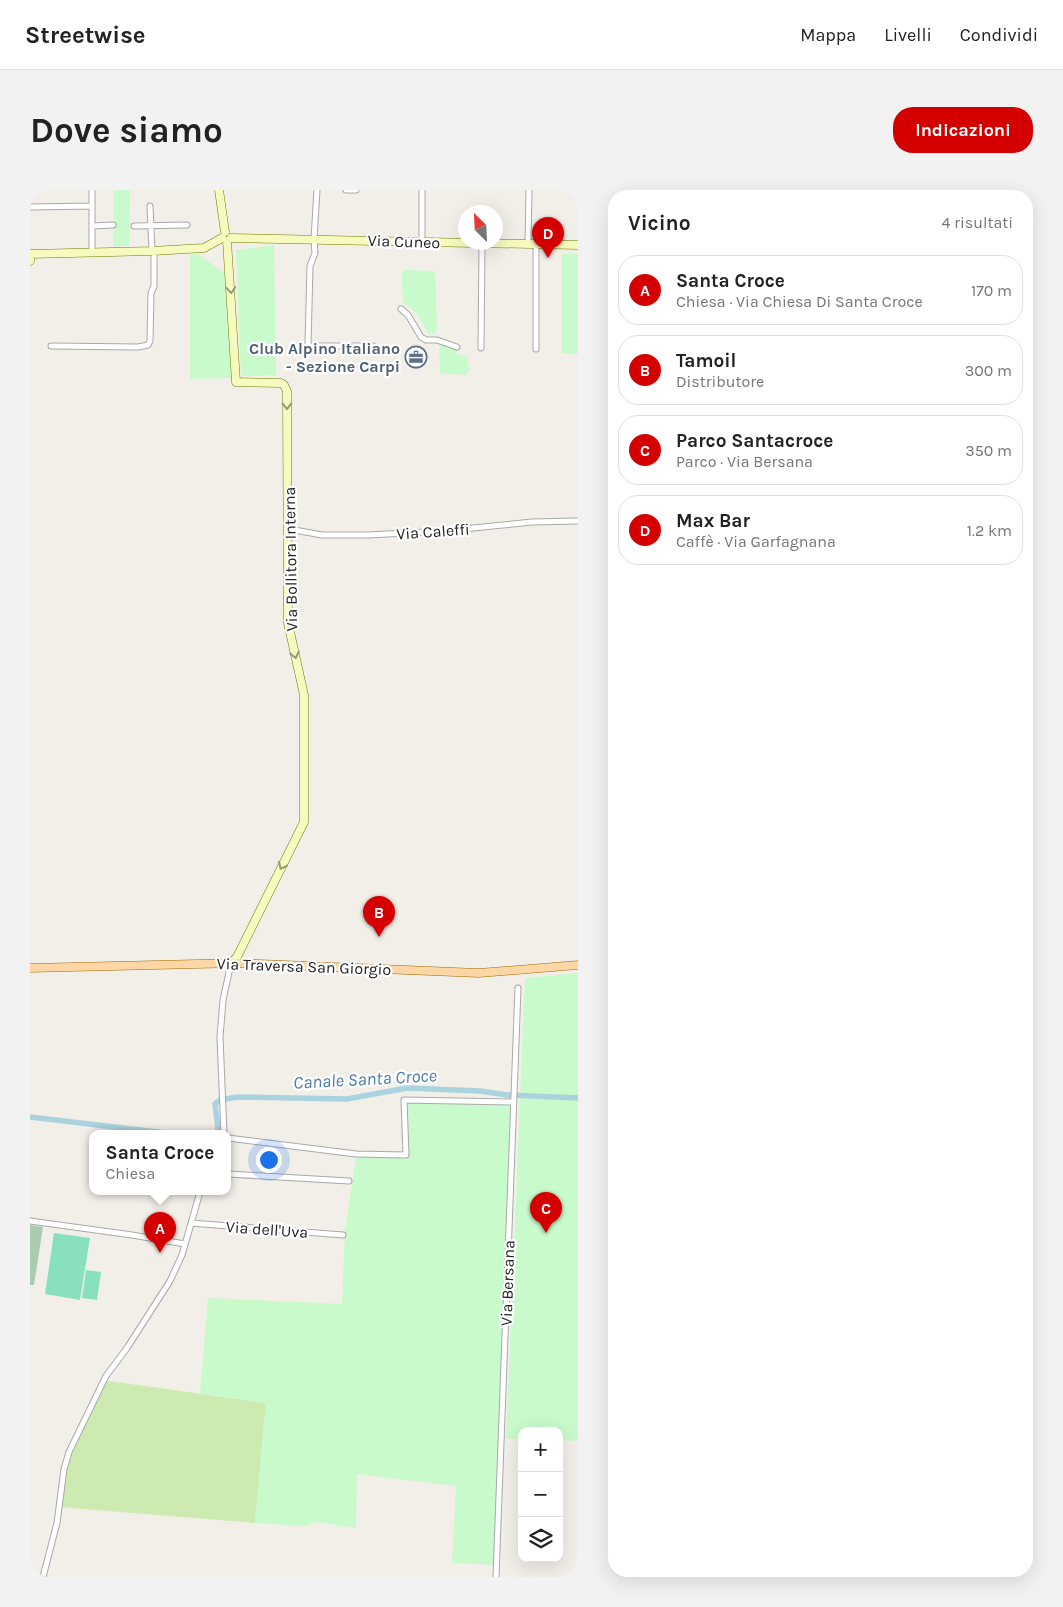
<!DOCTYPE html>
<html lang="it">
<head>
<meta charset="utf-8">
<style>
	:root { --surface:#fff; --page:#f2f2f2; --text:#222; --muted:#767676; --line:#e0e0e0; --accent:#d40000 }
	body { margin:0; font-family:Karla,sans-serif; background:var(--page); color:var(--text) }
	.controls { position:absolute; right:15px; bottom:15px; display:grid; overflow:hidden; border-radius:10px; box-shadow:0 5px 20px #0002 }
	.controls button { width:45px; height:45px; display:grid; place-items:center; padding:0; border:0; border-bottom:1px solid var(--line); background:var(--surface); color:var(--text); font:25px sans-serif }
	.compass { position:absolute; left:428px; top:15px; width:45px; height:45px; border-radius:50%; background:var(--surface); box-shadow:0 5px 20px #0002; rotate:336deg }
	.you { position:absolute; left:238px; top:969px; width:18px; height:18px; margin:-12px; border:4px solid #fff; border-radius:50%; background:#1a73e8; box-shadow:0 0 0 8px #1a73e833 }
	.badge { display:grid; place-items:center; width:32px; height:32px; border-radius:50%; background:var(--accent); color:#fff; font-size:16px; font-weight:700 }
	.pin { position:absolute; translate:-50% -41px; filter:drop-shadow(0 1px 2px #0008) }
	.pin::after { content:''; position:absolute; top:26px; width:18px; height:15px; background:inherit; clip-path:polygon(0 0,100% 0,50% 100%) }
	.popup { position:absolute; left:59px; top:940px; width:142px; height:65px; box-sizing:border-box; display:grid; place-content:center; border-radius:10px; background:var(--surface); filter:drop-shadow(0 1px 4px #0005); font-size:16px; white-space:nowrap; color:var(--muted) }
	.popup b { font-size:19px; color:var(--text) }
	.popup::after { content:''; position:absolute; left:50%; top:100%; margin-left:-10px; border:10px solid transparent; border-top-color:var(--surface) }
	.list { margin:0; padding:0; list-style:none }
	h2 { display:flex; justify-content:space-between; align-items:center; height:65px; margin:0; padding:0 20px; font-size:21px }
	h2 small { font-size:16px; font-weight:400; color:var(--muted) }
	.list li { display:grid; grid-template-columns:32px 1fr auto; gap:15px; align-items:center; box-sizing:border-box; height:70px; margin:0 10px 10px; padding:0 10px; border:1px solid var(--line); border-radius:20px }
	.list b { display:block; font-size:19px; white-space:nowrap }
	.list p { margin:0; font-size:16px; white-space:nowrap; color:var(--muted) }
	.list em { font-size:16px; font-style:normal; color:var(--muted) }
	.icon { flex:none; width:28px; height:28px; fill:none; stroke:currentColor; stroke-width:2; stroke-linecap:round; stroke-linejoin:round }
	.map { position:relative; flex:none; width:548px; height:1387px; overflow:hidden; border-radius:20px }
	header { display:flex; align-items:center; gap:30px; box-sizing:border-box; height:70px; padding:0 25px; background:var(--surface); border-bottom:1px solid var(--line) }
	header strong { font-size:24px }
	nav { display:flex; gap:28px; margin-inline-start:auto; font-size:18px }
	.intro { display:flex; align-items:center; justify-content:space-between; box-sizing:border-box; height:120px; padding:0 30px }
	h1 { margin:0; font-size:35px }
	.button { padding:12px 22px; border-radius:20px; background:var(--accent); color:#fff; font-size:18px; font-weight:700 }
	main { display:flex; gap:30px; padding:0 30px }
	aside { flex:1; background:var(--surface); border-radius:20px; box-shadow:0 5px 20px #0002 }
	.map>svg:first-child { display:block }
	.grass { fill:#cdebb0 }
	.cemetery { fill:#aacbaf }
	.park { fill:#c8facc }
	.pitch { fill:#88e0be }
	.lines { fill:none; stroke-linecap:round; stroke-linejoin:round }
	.canal { stroke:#aad3df; stroke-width:5.5 }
	.street-casing { stroke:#a9a9a9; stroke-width:7 }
	.secondary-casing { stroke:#707d05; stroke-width:9 }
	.primary-casing { stroke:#a06b00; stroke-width:9 }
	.street { stroke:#fff; stroke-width:5 }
	.secondary { stroke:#f7fabf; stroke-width:8 }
	.primary { stroke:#fcd6a4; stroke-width:8 }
	.oneway { stroke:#979978 }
	.labels { text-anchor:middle; stroke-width:4.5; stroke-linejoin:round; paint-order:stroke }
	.street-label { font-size:16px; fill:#222; stroke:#fff }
	.service-label { font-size:16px; font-weight:bold; fill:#4e5e75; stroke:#fff; text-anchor:end }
	.water-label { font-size:18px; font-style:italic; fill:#4a7aab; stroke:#fff }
</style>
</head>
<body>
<header>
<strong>Streetwise</strong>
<nav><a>Mappa</a><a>Livelli</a><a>Condividi</a></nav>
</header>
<div class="intro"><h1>Dove siamo</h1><a class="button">Indicazioni</a></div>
<main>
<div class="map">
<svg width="548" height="1387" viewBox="0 0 548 1387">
	<rect width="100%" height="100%" fill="#f2efe9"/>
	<path class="grass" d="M72,1190L236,1213L225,1333L29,1317L36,1260L44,1245L58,1225Z"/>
	<path class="cemetery" d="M0,1035L13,1037L4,1095H0Z"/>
	<path class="park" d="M84,0H100L99,56H83Z
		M244,55L246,185L211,186L206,60Z
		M168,64L196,84L202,188L160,189V65Z
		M532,64H548V164H532Z
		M373,80L405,81L407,138L406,143L398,144L387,123L373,112L372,86Z
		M409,150L427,160V165L438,166V176H440V180H438L437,185L410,183Z
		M548,783V1251L529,1250V1241H492V1249L476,1248L495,788Z
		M378,912L481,916L476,1108L464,1375L422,1373L426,1296L327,1284L326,1338L286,1332L274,1336L225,1333L236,1213L170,1203L178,1108L312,1114L315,1041L326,967L379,968Z"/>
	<path class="pitch" d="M24,1043L60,1048L50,1110L15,1104Z
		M56,1080L71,1082L67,1110L52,1108Z"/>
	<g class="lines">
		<path class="canal" d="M0,927L144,944
			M186,944L188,939L185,914L190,910L207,907L317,909L377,898L450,901L477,905L548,908"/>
		<g class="street-casing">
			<path id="street" d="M287,0L284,49L285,63L280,76L278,156H343
				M316,0H326
				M120,16L122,61
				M0,17L62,16
				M62,36L83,35
				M104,36L157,35
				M392,51V0
				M498,54L499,0
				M506,54V159
				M62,62V0
				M371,119L378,125L391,147L396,150H407L427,157
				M21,156L108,157L118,155L120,151L121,103L124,96V61
				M451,158L452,54
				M259,339L292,345H338L414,341L502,332L548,331
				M194,944L190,847L193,810L201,773
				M198,948L326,964L376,965L374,910L484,912
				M198,984L319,991
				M0,1031L102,1045L155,1054
				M161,1033L313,1045
				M13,1387L27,1333L34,1279L39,1262L76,1186L97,1158L140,1091L152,1065L170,1002
				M466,1387L488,798"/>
		</g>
		<g class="secondary-casing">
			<path id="secondary" d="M189,0L195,42
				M201,48L548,55
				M197,51L206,192L251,193L254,195L257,201L258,433L274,505V632L207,767L201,773
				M0,71V64L122,61L174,58L192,48"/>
		</g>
		<g class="primary-casing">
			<path id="primary" d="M0,778L208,773L449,783L548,775"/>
		</g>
		<use href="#street" class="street"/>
		<use href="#secondary" class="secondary"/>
		<use href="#primary" class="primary"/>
	</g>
	<defs><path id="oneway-chevron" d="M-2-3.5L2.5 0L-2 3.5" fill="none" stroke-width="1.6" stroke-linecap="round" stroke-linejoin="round" transform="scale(1.25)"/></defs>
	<g class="oneway">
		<use href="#oneway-chevron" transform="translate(201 100) rotate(86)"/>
		<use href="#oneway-chevron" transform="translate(257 216) rotate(89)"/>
		<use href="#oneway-chevron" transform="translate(265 465) rotate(78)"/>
		<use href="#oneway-chevron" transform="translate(252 676) rotate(116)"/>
	</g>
	<defs>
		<g id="office-ring" transform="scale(1.125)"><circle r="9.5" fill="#fff" stroke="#5c6f8a" stroke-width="1.5"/><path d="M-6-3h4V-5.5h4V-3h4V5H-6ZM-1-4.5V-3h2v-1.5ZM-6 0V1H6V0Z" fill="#5c6f8a"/></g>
	</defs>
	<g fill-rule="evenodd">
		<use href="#office-ring" x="386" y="167"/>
	</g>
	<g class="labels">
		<g class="street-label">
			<text transform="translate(374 51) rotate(2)" y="6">Via Cuneo</text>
			<text transform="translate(403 341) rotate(-4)" y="6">Via Caleffi</text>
			<text transform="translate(260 369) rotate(-91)" y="6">Via Bollitora Interna</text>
			<text transform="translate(274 776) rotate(2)" y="6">Via Traversa San Giorgio</text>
			<text transform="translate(237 1039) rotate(4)" y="6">Via dell'Uva</text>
			<text transform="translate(477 1093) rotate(-88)" y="6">Via Bersana</text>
		</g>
		<g class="service-label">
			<text x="370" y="164">Club Alpino Italiano<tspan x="370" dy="18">- Sezione Carpi</tspan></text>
		</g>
		<g class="water-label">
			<text transform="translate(335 889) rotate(-3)" y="6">Canale Santa Croce</text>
		</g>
	</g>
</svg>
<div class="controls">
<button>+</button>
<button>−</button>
<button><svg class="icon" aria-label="layers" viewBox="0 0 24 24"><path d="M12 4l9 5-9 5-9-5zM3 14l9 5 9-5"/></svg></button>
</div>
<svg class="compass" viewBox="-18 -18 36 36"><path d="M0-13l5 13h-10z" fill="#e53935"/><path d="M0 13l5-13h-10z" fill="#767676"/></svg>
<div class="you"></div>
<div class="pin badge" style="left:130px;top:1063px">A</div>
<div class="popup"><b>Santa Croce</b>Chiesa</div>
<div class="pin badge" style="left:349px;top:747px">B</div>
<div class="pin badge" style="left:516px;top:1043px">C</div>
<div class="pin badge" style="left:518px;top:68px">D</div>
</div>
<aside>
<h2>Vicino<small>4 risultati</small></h2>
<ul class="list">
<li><span class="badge">A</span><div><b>Santa Croce</b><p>Chiesa · Via Chiesa Di Santa Croce</p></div><em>170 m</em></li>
<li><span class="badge">B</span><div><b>Tamoil</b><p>Distributore</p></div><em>300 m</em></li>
<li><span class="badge">C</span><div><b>Parco Santacroce</b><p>Parco · Via Bersana</p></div><em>350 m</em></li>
<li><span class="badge">D</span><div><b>Max Bar</b><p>Caffè · Via Garfagnana</p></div><em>1.2 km</em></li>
</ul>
</aside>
</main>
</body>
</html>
